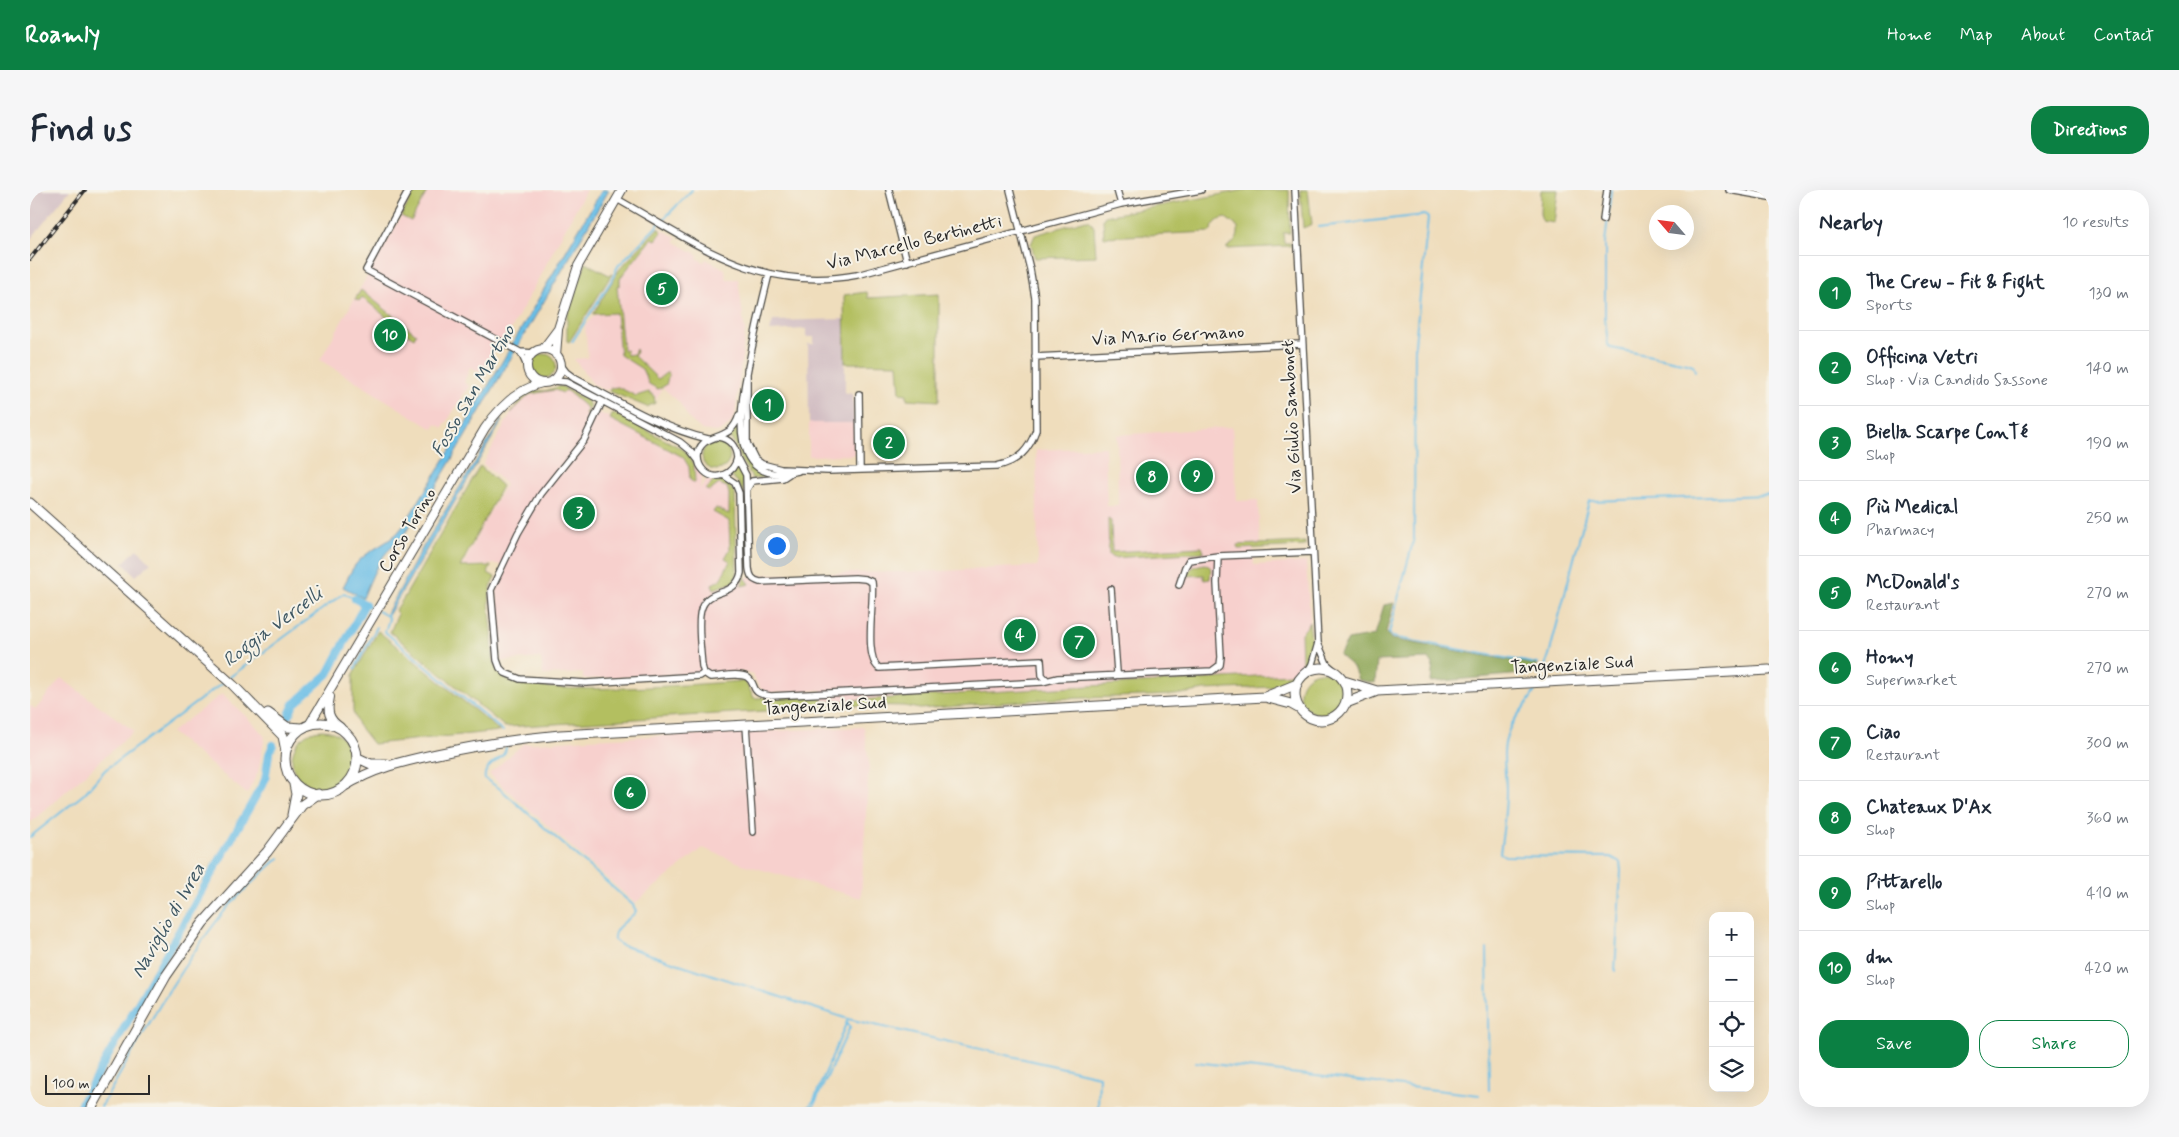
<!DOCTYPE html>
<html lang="en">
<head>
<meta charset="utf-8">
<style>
	:root { --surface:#fff; --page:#f6f6f7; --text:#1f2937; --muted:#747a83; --line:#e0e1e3; --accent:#0b8043 }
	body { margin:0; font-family:Mynerve,sans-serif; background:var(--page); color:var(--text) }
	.controls { position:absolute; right:15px; bottom:15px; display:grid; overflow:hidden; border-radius:10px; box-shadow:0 5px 20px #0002 }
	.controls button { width:45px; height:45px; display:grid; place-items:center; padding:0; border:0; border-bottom:1px solid var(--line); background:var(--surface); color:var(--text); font:25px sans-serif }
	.compass { position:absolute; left:1619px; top:15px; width:45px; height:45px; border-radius:50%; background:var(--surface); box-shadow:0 5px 20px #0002; rotate:298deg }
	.scale { position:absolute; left:15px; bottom:12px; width:105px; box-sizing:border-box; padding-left:5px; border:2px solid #2b2b2b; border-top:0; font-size:14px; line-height:18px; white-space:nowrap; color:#2b2b2b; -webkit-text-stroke:4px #f7f3e8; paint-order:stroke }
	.you { position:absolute; left:746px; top:355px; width:18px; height:18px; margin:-12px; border:4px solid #fff; border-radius:50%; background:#1a73e8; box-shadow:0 0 0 8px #1a73e833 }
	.badge { display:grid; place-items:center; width:32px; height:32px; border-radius:50%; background:var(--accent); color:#fff; font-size:16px; font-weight:700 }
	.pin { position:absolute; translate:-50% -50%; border:2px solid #fff; box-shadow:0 1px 5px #0006 }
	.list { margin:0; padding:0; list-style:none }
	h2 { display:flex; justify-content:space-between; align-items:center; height:65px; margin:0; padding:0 20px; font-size:21px }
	h2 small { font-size:16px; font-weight:400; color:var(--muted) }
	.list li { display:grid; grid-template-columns:32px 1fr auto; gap:15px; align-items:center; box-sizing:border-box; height:75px; padding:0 20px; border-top:1px solid var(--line) }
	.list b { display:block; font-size:19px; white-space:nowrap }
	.list p { margin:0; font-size:16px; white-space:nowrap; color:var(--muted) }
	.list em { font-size:16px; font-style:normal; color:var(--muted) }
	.actions { display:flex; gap:10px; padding:15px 20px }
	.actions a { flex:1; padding:11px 0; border:1px solid var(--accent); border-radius:20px; text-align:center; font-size:18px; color:var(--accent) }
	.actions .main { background:var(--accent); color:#fff }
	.icon { flex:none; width:28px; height:28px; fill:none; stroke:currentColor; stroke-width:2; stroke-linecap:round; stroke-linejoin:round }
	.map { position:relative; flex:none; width:1739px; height:917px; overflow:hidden; border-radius:20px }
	header { display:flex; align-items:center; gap:30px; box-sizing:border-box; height:70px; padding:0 25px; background:var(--accent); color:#fff }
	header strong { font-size:24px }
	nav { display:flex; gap:28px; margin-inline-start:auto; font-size:18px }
	.intro { display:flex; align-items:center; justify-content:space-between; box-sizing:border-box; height:120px; padding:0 30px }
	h1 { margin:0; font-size:35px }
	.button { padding:12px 22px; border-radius:20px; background:var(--accent); color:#fff; font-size:18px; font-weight:700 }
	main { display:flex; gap:30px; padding:0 30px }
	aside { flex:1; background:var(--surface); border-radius:20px; box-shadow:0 5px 20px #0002 }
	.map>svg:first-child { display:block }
	.built { fill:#f7d0cd }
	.industrial { fill:#d2bec3 }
	.green { fill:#b3bf61; stroke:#6f7546 }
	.forest { fill:#8ea657; stroke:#5c6841 }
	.water { fill:#6abee6; stroke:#4a7488 }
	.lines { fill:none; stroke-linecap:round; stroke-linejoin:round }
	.stream { stroke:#6abee6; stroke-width:2 }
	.canal { stroke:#6abee6; stroke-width:8 }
	.minor-casing { stroke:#484641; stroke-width:8 }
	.secondary-casing { stroke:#484641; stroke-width:10 }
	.primary-casing { stroke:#484641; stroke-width:11 }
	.minor { stroke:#fff; stroke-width:5.5 }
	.secondary { stroke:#fff; stroke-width:8 }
	.primary { stroke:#fff; stroke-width:9 }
	.rail-casing { stroke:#2b2b2b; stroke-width:4 }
	.rail { stroke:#f7f3e8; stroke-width:2; stroke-dasharray:5.5; stroke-linecap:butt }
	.labels { text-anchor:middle; stroke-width:4; stroke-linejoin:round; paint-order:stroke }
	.street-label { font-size:18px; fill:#2b2b2b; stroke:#f7f3e8 }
	.water-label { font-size:19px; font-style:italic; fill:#3e5763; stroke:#f7f3e8 }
</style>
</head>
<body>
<header>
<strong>Roamly</strong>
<nav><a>Home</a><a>Map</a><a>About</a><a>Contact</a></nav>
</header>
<div class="intro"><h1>Find us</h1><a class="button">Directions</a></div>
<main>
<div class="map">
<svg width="1739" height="917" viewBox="0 0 1739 917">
	<rect width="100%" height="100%" fill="#f7f3e8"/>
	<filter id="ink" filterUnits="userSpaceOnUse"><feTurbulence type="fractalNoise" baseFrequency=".02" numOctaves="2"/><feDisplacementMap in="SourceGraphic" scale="10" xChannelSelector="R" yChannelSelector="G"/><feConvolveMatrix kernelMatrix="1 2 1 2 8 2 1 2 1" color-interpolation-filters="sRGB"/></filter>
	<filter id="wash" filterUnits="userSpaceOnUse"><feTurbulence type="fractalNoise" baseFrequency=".0096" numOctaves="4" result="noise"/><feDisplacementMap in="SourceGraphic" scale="20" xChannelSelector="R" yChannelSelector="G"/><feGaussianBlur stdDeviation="1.12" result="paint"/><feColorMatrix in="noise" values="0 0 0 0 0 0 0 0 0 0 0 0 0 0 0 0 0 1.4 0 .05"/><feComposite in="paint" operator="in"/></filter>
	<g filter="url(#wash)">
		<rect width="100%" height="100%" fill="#efddbc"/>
		<path class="built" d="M397,0H556L476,149L466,159L453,184L440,177L434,192L439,196L413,238L406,234L403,239L290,170L371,26L381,31Z
			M630,39L646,47L645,52L668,65L667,68L674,72L676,69L695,79L696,89H708L715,141L705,225L701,233L693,240L686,242L672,240L659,229L649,212L633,198L639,185L636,183L628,190L604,165H597L593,160L587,96L590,88L623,48L632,42Z
			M586,123L590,165L612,179L619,194L624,198L632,199L626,210L625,206L618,201L606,206L588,197L573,200L563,194L544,169L558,168L555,135L565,125Z
			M525,200L534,202L536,200L559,219L617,241L653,258L672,284L670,299L678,288L683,292L677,300L680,301L688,294L697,297L699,304V325L686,319L699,333L700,371L684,399L725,385L910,381L1008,376L1006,260L1075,257L1077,316H1088L1087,245L1202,237L1207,311L1228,310L1230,354L1223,355L1224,375L1276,372L1280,429L1276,438L1271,443L1273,473L1260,484L793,512L791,500L737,503L729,497L723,485L716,482L553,489V483L513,485L511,468L471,471L467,403L465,402L476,378L468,374L433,376L453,334L476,294L453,274L481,223L497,206Z
			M779,233H824V265L779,266Z
			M31,488L104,541L0,633V516L6,519Z
			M192,504L226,536L235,547L228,582L217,604L141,542Z
			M834,537L839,573L831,708L712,674L673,658L605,713L459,584L493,554L559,549Z"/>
		<path class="industrial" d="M0,0H40L0,50Z
			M815,129V203L823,204L824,233H779L778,154H784V147H776V139L740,141L743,131Z
			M107,359L121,373L106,386L93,373Z"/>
		<path class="green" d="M386,0H398L381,31L371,26Z
			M1214,0H1259L1260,43H1253L1254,53H1260V56L1197,59V57C1206,52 1209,48 1208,37L1196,28C1187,29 1184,33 1180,42L1074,47L1073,29L1075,26Z
			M1270,0H1278L1282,34L1273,38Z
			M1511,0H1528L1524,33L1512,31L1510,23Z
			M1056,30L1060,31L1064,37L1066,66L1005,68L1001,54L1005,45Z
			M628,38L632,42L626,50L622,48L590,88V95L587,96L593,160H596L597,165L604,164L606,159L607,162L604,166L628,189L636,183H639L636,195L628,199L619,194L612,179L590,165L586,123L563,124L589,80Z
			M556,73L579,85L582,84L539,152L537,151V126Z
			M331,100L386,144L384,148L360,133L361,131L332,107L329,111L325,109Z
			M837,102L838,108L909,104V211L877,209V204L870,203L868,174L815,173L814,105Z
			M502 176a12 12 0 1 1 24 0a12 12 0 1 1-24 0Z
			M531,196L557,210L560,217L557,226L555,223L558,219L536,200L533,203L525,200L500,204L481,223L491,210L502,200L515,201Z
			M588,197L606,206L619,202L624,206L625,213L617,217L579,201L580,198Z
			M583,223L653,259L664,274L665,293L660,290L659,277L653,267L580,229Z
			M708,235C707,269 717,275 746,285L722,289C719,281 715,277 711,271C706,261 707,252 697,246Z
			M672 266a14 14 0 1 1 28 0a14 14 0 1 1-28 0Z
			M450,276L472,296L430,377L461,376L458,383L465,387C456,405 460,420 462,439C463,454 460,476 472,486C500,510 673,493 715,491L724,508L792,506L793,512L1260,484L1272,473L1271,443L1276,438L1279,432L1282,456L1279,473L1261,490L1242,497L1175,500L1145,505L1022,509L890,519L874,516L834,515L475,537L360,442L368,424L365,421L375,406Z
			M707,277L712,285L713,293L714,386L720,394L711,396L714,388L712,301L707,291L699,285Z
			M688,290L697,292L705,304L707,386L702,393L684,399L682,394L690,390L700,371L695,368L700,359L699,331L683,322L686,318L699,324V304L697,297L689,294L680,301L676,300L683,292Z
			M1078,329L1081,331L1082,362L1172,357L1174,362L1083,368L1079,365Z
			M1275,352V356L1208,359L1207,355Z
			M1176,374L1181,378L1180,389L1174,390V385L1155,386L1153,391C1157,379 1164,375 1176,374Z
			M348,441L470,541L343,554L328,535L323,522V485Z
			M1270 503a21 21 0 1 1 42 0a21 21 0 1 1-42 0Z
			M262 570a30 30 0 1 1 60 0a30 30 0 1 1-60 0Z"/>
		<path class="forest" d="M1364,413L1356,442L1361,449L1508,475L1503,483L1401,492L1403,473L1398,469L1347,471L1345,493L1328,490L1323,477L1309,465L1318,450L1345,445L1354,415Z"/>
		<path class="water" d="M572,0H579L397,312L368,353C350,363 341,389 333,408L313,397C317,390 321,380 326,374C339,358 361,354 373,336C443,227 505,112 572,0Z
			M471,230L472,231L359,424L357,423L393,357Z"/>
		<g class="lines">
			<path class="stream" d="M1581,0L1575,53V127L1578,155L1581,158L1657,173L1663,175L1665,181
				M1288,37L1386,26L1395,25L1398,28L1385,154L1384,348L1359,443L1362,447L1508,474
				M542,152L581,91L588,76L662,0
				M335,414L344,419
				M348,421L357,426L358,423
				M357,426L359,429L355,442L473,541
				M325,478L347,437
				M1512,485L1519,465L1559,311L1739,305
				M200,487L314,403L325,409L328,404
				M1506,498C1500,514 1485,524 1479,540C1470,560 1476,580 1476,601C1476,622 1473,642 1470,663L1475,666L1581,667L1590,672L1591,681L1585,781
				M476,557C476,571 452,573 455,589L469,598L603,715L606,721C600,731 582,736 584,750L591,755L818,829L1069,886L1068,917
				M0,647L54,604L75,580L194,492
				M1457,759L1459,900
				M1165,872L1449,905
				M71,917C109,851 145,784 192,724C209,703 229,686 249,668
				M779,917L784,910L818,829
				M783,917L820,837L817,834"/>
			<path class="canal" d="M259,525L264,514L298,484L335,414L325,409
				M49,917L235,590L239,564L243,555"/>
		</g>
	</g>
	<g filter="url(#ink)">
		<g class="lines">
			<g class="minor-casing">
				<path id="minor" d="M379,0L336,80L490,162L504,163
					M859,0L877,72
					M1087,0L1091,14
					M1265,0L1288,453L1282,474L1278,481
					M1699,0L1739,7
					M587,9C667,54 729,103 827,85L1091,14L1171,0
					M1573,30L1577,0
					M739,84C731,116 724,147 718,178C709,220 697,299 768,281
					M491,163L497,176
					M1005,167L1272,154
					M530,174L536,182L544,188C587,211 631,238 678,249
					M717,180V253L725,269L732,274L751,279L798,281L967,276C989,271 999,260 1006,240L1005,108L1000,79L980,0
					M523,191L536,192L650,252L661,261L668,270
					M829,204L830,280
					M572,212L554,250L511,304L488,343L461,400L467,470L470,478L475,483L490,489L556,493L670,486L674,483
					M688,247C700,249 706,256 707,268C704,283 686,293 674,281C670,277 668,272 668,267C668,247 687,250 699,241C704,237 707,232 709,225
					M707,268L716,285L719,378C720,386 722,390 730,392L825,388L835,389L842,392C845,410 833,467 849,478L1011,470L1012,485L1017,490
					M693,285L705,293L709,303L711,383C705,409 677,396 671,420C667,432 671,462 672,476L674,483L680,487C690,487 708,482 717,487C729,495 717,503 741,506L1012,492L1028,488L1182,481L1190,475L1191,467L1187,393L1188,366
					M717,299L722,291L753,288L759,284
					M1149,395L1155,377L1159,370L1188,366L1282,362
					M1081,399L1087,482L1085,486
					M1288,453L1297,474L1306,482
					M716,535L723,642"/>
			</g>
			<g class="secondary-casing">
				<path id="secondary" d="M513,159L528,139L548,76L592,0
					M497 176a17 17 0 1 1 34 0a17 17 0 1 1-34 0Z
					M526,165L528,140
					M300,507C297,521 298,529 310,537
					M279,535L455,238C469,218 487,199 512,193"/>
			</g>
			<g class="primary-casing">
				<path id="primary" d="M0,313L203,495L253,546L256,561
					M1265 504a26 26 0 1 1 52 0a26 26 0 1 1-52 0Z
					M1314,491L1347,501
					M1235,507L1261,514L1270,519
					M1316,513L1347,501L1739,480
					M238,523L257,537L272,538
					M255 569a36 36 0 1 1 72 0a36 36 0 1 1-72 0Z
					M328,568L341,574H357
					M313,597C343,578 374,571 407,564C448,555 488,549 530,545L1235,507L1267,494
					M262,625L266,604L264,594
					M62,917L136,786L173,733L237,662L272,615L288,604"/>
			</g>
			<use href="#minor" class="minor"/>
			<use href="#secondary" class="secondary"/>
			<use href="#primary" class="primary"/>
			<g class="rail-casing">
				<path id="rail" d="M0,69L55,0"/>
			</g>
			<use href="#rail" class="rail"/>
		</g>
	</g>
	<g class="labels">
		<g class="street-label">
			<text transform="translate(884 52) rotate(-14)" y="6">Via Marcello Bertinetti</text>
			<text transform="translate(1138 145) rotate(-3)" y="6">Via Mario Germano</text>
			<text transform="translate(1261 227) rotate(-93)" y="6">Via Giulio Sambonet</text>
			<text transform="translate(377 340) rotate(-59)" y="6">Corso Torino</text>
			<text transform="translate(1542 474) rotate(-3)" y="6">Tangenziale Sud</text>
			<text transform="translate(795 515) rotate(-3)" y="6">Tangenziale Sud</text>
		</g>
		<g class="water-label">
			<text transform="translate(442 200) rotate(-60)" y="7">Fosso San Martino</text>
			<text transform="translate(242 436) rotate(-37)" y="7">Roggia Vercelli</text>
			<text transform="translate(137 730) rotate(-60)" y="7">Naviglio di Ivrea</text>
		</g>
	</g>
</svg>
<div class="controls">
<button>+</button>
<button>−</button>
<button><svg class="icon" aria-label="locate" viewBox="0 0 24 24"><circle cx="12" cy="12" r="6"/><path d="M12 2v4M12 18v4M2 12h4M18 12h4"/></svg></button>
<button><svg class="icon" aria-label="layers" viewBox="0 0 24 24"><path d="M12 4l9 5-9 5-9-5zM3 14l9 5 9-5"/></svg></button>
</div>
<svg class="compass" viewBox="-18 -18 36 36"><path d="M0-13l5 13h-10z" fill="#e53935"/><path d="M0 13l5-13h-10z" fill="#747a83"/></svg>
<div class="scale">100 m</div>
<div class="you"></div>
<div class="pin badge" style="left:738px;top:215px">1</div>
<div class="pin badge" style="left:859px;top:253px">2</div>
<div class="pin badge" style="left:549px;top:323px">3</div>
<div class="pin badge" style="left:990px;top:445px">4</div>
<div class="pin badge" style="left:632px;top:99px">5</div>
<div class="pin badge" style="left:600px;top:603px">6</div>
<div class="pin badge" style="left:1049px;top:452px">7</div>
<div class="pin badge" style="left:1122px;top:287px">8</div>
<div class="pin badge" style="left:1167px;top:286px">9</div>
<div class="pin badge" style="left:360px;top:145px">10</div>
</div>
<aside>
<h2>Nearby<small>10 results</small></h2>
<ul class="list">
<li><span class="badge">1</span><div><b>The Crew - Fit &amp; Fight</b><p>Sports</p></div><em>130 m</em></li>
<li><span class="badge">2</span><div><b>Officina Vetri</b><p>Shop · Via Candido Sassone</p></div><em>140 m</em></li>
<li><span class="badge">3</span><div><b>Biella Scarpe ConTé</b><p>Shop</p></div><em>190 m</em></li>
<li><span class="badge">4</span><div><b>Più Medical</b><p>Pharmacy</p></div><em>250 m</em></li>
<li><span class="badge">5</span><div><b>McDonald's</b><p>Restaurant</p></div><em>270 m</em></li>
<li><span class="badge">6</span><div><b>Homy</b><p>Supermarket</p></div><em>270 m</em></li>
<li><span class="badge">7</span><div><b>Ciao</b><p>Restaurant</p></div><em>300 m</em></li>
<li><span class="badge">8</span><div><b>Chateaux D'Ax</b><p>Shop</p></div><em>360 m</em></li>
<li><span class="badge">9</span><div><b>Pittarello</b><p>Shop</p></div><em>410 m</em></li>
<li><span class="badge">10</span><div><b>dm</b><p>Shop</p></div><em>420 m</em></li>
</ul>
<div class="actions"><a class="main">Save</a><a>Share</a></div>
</aside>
</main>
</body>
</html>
